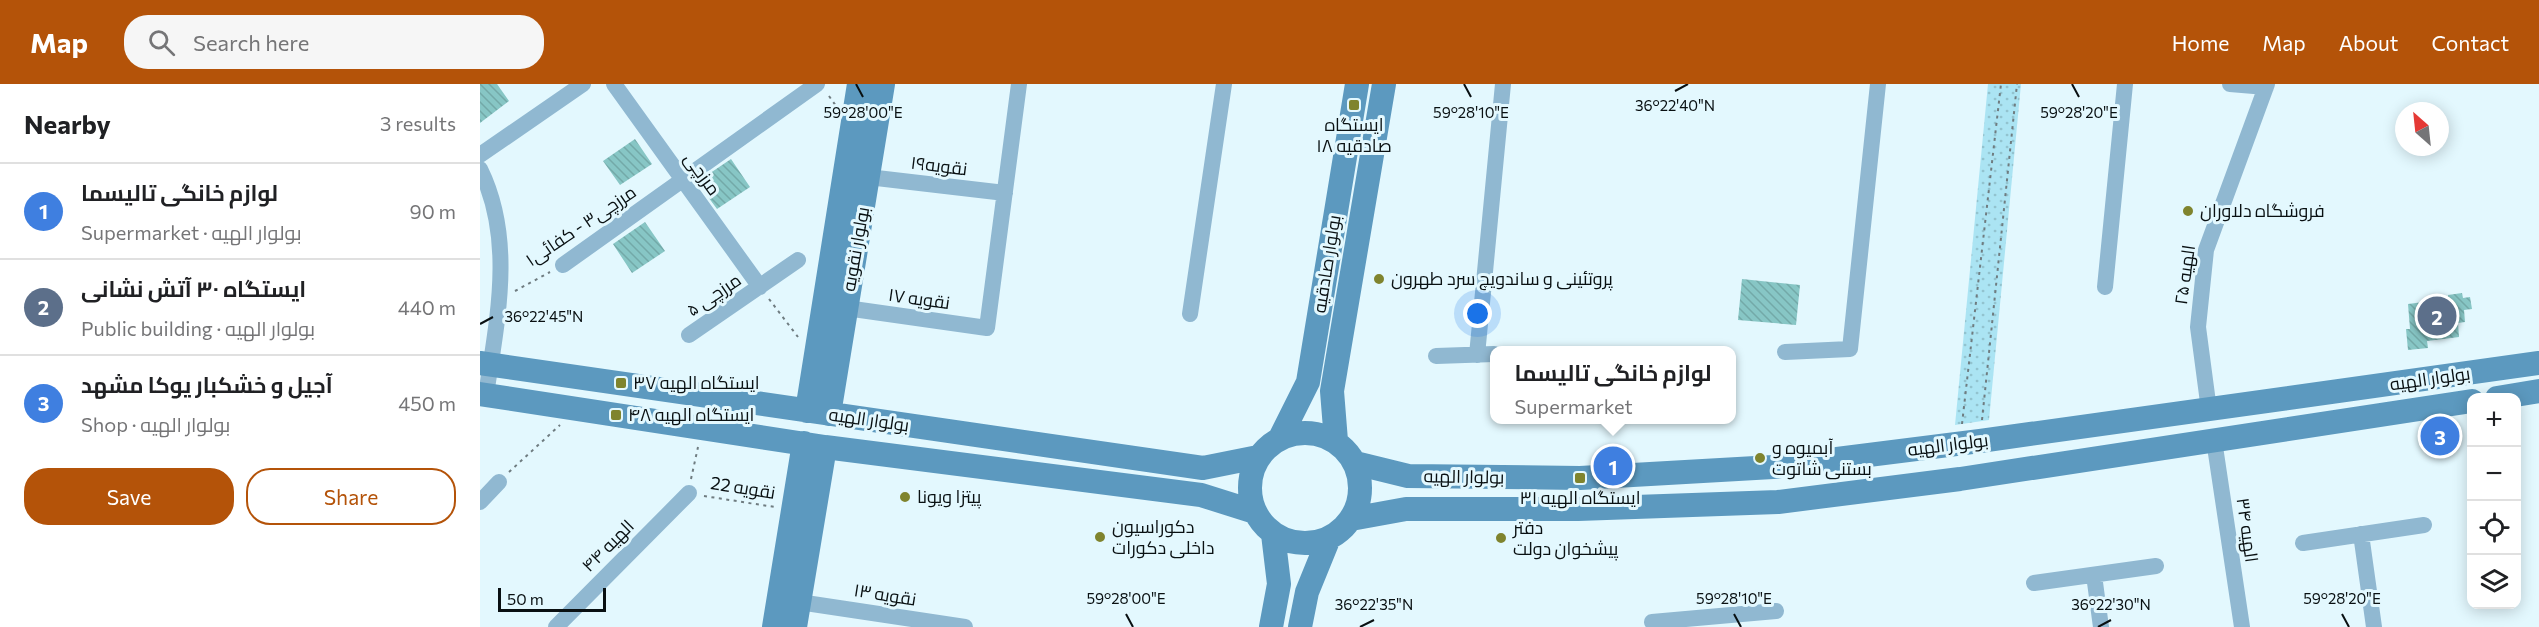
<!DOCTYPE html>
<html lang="en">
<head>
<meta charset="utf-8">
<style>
	:root { --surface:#fff; --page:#f6f6f6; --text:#202124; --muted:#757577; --line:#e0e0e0; --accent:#b45309 }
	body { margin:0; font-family:Commissioner,Cairo,sans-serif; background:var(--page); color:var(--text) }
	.controls { position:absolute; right:18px; bottom:18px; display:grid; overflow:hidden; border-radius:12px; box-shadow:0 3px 15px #0003 }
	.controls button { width:54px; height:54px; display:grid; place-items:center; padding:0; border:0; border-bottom:2px solid var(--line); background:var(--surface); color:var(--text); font:30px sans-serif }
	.compass { position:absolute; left:1915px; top:18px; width:54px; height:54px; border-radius:50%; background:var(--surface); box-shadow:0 3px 15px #0003; rotate:333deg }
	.scale { position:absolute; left:18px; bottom:15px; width:108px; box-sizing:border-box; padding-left:6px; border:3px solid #091012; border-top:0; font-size:16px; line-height:21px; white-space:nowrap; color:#091012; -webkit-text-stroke:4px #e3f8fe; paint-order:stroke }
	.you { position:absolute; left:998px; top:230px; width:21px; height:21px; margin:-15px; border:4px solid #fff; border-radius:50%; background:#1a73e8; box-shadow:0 0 0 9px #1a73e833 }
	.badge { display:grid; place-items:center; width:39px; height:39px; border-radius:50%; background:var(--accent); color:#fff; font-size:20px; font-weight:700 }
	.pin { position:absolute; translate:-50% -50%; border:3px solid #fff; box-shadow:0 2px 6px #0006 }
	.popup { position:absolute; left:1010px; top:262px; width:246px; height:78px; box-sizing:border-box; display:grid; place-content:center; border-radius:12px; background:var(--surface); filter:drop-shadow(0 2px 4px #0005); font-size:20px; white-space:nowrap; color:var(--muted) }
	.popup b { font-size:22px; color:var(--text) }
	.popup::after { content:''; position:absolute; left:50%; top:100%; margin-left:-12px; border:12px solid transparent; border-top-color:var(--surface) }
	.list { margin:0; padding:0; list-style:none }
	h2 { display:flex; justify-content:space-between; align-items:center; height:78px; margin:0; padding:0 24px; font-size:26px }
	h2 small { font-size:20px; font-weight:400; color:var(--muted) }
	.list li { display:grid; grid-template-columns:39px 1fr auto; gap:18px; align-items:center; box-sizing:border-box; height:96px; padding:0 24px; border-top:2px solid var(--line) }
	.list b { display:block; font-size:22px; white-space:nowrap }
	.list p { margin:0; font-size:20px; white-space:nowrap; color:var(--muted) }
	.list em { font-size:20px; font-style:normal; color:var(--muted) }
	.actions { display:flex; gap:12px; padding:18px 24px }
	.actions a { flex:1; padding:14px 0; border:2px solid var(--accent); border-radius:24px; text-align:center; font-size:21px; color:var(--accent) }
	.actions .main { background:var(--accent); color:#fff }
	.icon { flex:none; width:33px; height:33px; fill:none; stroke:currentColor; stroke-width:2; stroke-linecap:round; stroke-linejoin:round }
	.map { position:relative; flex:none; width:2059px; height:543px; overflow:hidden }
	header { display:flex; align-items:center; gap:36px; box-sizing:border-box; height:84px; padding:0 30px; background:var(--accent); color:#fff }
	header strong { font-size:28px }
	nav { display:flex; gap:33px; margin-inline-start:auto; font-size:21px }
	.search { width:420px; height:54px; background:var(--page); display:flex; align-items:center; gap:15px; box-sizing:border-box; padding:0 21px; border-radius:24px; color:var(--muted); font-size:22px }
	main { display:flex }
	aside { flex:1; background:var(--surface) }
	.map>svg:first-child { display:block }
	.park { fill:url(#park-dots) }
	.building { fill:url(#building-back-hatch) }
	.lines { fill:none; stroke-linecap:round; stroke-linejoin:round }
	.path { stroke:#6f7c80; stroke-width:2; stroke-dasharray:3 4.5; stroke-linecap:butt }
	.minor { stroke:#90b8d1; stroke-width:16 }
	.secondary { stroke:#5c99bf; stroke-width:24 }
	.ticks { fill:none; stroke:#091012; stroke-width:2 }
	.poi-dot { fill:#7f842e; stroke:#e3f8fe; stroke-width:2 }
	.labels { text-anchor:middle; stroke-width:6; stroke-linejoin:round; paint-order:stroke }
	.poi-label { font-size:18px; fill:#091012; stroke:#e3f8fe; text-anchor:start }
	.street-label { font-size:18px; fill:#091012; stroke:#e3f8fe }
	.ticks-label { font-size:15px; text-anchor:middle; fill:#091012; stroke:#e3f8fe; stroke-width:6; stroke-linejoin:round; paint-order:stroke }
</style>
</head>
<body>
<header>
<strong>Map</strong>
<div class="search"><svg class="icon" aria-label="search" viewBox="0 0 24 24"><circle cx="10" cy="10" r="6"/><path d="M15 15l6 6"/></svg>Search here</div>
<nav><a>Home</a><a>Map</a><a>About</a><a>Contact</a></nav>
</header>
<main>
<aside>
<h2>Nearby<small>3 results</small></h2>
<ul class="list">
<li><span class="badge" style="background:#3f7fe0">1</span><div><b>لوازم خانگی تالیسما</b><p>Supermarket · بولوار الهیه</p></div><em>90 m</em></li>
<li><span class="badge" style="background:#5c6f8a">2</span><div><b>ایستگاه ۳۰ آتش نشانی</b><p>Public building · بولوار الهیه</p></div><em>440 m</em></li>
<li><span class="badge" style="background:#3f7fe0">3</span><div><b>آجیل و خشکبار یوکا مشهد</b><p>Shop · بولوار الهیه</p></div><em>450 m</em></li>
</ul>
<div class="actions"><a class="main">Save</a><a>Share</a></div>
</aside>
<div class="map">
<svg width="2059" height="543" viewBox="0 0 2059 543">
	<defs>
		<pattern id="park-dots" width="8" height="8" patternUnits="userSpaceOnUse" patternTransform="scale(1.5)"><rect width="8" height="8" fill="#abe4f3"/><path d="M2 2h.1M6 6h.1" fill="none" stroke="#92c3cf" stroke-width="1.8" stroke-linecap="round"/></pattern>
		<pattern id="building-back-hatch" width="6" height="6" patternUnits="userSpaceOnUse" patternTransform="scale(1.5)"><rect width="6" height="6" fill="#87c6c5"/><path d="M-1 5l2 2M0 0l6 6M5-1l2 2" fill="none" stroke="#73a9a8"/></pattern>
	</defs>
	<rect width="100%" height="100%" fill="#e3f8fe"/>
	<path class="park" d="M1508,0H1541L1509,336L1475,341Z"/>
	<path class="building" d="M0,0H17L29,17L0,39Z
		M155,55L172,80L140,101L123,77Z
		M251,75L270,103L237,125L217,98Z
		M165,138L185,167L152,189L133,160Z
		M1262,195L1320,201L1316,241L1258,236Z
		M1982,209L1983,214L1990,213L1992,225L1984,226L1985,238L1978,239L1979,253L1947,257L1948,264L1928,266L1926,245H1930L1928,220L1968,215V211Z"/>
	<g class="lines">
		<path class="path" d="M349,12L356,22
			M35,207L70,188
			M289,215L318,253
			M1502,336L1537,0
			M1482,340L1521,0
			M29,388L80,341
			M211,395L218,363
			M224,412L295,423"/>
		<path class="minor" d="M134,0L280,203
			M1750,0L1786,3
			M0,71L103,0
			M0,85C35,156 17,236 6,311
			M388,93L525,109
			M83,181L337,0
			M1625,203L1645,0
			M366,224L507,244L539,0
			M710,230L744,0
			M209,251L318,176
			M1305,268L1370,265L1398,0
			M997,271L1023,0
			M956,272L1014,270
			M1729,326L1718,243L1726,166L1787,0
			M1734,356L1762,543
			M0,418L19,398
			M1881,450L1894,543
			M1823,459L1944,441
			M1614,491L1621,543
			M1554,499L1676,482
			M319,518L485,543
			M1172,538L1296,527
			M76,543L209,409"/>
		<path class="secondary" d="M0,279L723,384L778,373
			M0,310L345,363L721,411L775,428
			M2017,314L2059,307
			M327,327L379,0
			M349,330L403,0
			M770 404a55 55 0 1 1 110 0a55 55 0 1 1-110 0Z
			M800,354L828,298L877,0
			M856,357L852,307L904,0
			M875,379L928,392L1100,394L1293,383L1500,357L2059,279
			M871,435L926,425H1098L1298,418L1480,395L1992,317
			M294,543L324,359
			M315,543L345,363
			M791,543L799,500L793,450
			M820,543L827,508L849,454"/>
	</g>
	<path class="ticks" d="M376,0L383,13M984,0L991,13M1592,0L1599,13M1195,7L1208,0M0,240L13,233M646,530L653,543M1254,530L1261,543M1862,530L1869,543M880,543L894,536M1618,543L1631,536"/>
	<g class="poi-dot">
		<rect x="868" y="15" width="12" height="12" rx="3"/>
		<circle cx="1708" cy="127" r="6"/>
		<circle cx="899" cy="195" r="6"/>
		<rect x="135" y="293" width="12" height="12" rx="3"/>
		<rect x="130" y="325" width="12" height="12" rx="3"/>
		<circle cx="1280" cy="374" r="6"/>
		<rect x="1094" y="388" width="12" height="12" rx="3"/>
		<circle cx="425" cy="413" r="6"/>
		<circle cx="620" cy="453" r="6"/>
		<circle cx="1021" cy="454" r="6"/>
	</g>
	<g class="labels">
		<g class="poi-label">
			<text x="874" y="47" text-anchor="middle">ایستگاه<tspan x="874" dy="21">صادقیه ۱۸</tspan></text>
			<text x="1720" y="133">فروشگاه دلاوران</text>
			<text x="911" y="201">پروتئینی و ساندویچ سرد طهرون</text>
			<text x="153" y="305">ایستگاه الهیه ۳۷</text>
			<text x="148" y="337">ایستگاه الهیه ۴۸</text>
			<text x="1292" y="370">آبمیوه و<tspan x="1292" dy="21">بستنی شاتوت</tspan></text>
			<text x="437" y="419">پیتزا ویونا</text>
			<text x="1100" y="420" text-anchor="middle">ایستگاه الهیه ۳۱</text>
			<text x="632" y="449">دکوراسیون<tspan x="632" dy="21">داخلی دکورات</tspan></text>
			<text x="1033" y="450">دفتر<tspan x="1033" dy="21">پیشخوان دولت</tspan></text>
		</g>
		<g class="street-label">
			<text transform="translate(459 82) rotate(7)" y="6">نقویه۱۹</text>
			<text transform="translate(222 90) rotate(54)" y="6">مرزچی</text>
			<text transform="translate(101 142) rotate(-34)" y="6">مرزچی۳ - کفائی۱</text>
			<text transform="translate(376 165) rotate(-80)" y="6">بولوار نقویه</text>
			<text transform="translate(847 180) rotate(-81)" y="6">بولوار صادقیه</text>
			<text transform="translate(1705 191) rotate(-82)" y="6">الهیه ۲۵</text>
			<text transform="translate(234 211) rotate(-34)" y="6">مرزچی ۵</text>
			<text transform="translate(439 215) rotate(8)" y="6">نقویه ۱۷</text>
			<text transform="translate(1950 295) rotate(-8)" y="6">بولوار الهیه</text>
			<text transform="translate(389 336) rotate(8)" y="6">بولوار الهیه</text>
			<text transform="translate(1468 361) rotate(-7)" y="6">بولوار الهیه</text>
			<text transform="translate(984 393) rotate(1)" y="6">بولوار الهیه</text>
			<text transform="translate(263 404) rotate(9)" y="6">نقویه 22</text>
			<text transform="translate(1767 446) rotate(82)" y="6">الهیه ۳۴</text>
			<text transform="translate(128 462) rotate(-45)" y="6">الهیه ۴۴</text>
			<text transform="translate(405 511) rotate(9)" y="6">نقویه ۱۳</text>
		</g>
	</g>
	<g class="ticks-label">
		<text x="1195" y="27">36°22'40"N</text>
		<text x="383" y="34">59°28'00"E</text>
		<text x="991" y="34">59°28'10"E</text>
		<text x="1599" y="34">59°28'20"E</text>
		<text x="64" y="238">36°22'45"N</text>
		<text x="646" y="520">59°28'00"E</text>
		<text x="1254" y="520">59°28'10"E</text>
		<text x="1862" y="520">59°28'20"E</text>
		<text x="894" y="526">36°22'35"N</text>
		<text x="1631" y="526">36°22'30"N</text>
	</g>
</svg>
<div class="controls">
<button>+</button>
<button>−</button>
<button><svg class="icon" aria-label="locate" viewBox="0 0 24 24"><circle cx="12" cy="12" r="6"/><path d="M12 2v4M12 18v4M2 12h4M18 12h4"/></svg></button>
<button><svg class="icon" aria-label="layers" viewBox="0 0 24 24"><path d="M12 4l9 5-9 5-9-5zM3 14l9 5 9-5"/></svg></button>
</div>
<svg class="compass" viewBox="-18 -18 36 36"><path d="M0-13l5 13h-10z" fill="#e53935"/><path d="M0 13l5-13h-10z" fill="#757577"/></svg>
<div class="scale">50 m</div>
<div class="you"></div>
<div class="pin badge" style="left:1133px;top:382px;background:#3f7fe0">1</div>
<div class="popup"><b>لوازم خانگی تالیسما</b>Supermarket</div>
<div class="pin badge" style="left:1957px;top:232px;background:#5c6f8a">2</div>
<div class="pin badge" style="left:1960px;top:352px;background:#3f7fe0">3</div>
</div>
</main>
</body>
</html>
